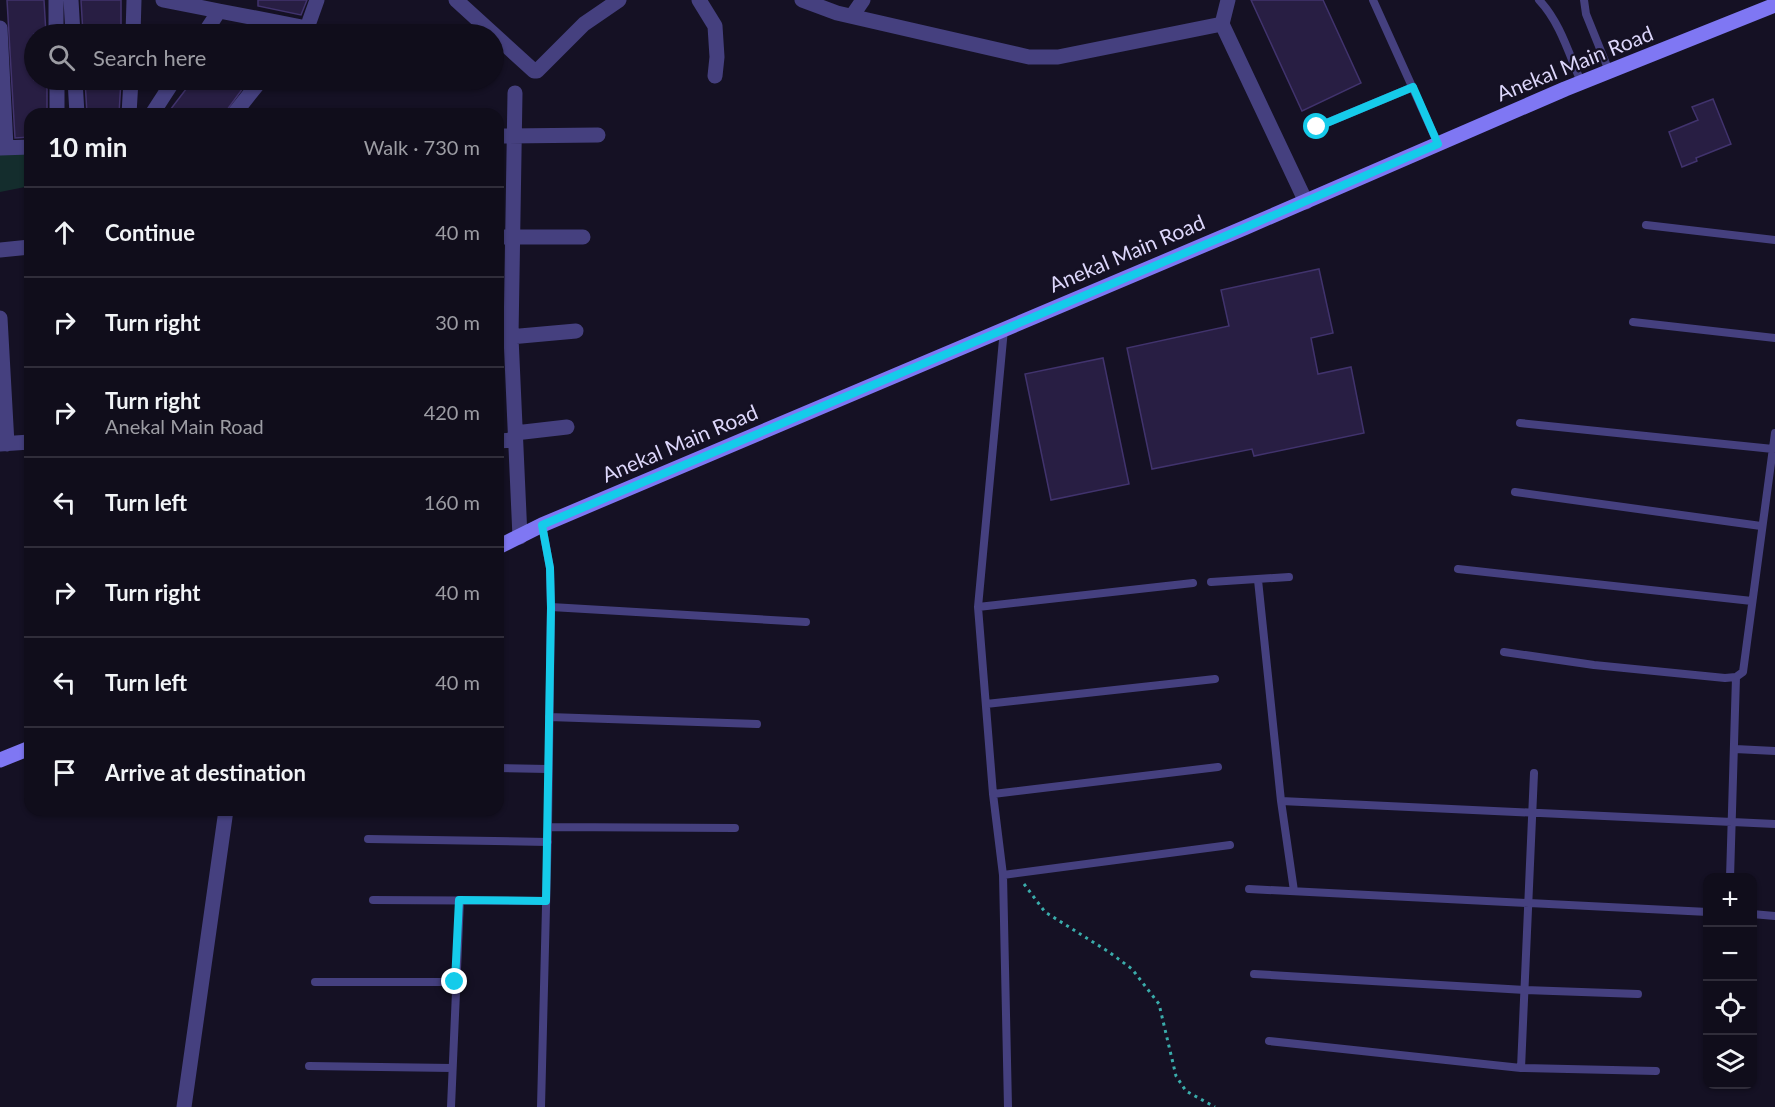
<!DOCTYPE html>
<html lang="en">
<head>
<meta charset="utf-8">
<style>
	:root { --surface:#100d1b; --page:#191624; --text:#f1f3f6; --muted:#9c9ca3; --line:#302d3a }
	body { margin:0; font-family:Lato,sans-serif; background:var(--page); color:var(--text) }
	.controls { position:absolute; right:18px; bottom:18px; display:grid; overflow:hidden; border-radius:12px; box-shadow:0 2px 4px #0004 }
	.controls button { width:54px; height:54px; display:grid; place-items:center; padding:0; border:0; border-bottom:2px solid var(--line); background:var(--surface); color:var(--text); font:30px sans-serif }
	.stop { position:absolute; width:18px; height:18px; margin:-14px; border:4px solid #15cbea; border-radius:50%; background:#fff }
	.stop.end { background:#15cbea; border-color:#fff; box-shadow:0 2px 6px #0008 }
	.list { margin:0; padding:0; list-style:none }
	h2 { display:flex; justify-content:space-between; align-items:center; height:78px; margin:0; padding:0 24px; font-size:26px }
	h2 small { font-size:20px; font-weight:400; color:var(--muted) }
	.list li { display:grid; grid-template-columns:39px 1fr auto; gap:18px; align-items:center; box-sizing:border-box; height:90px; padding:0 24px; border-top:2px solid var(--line) }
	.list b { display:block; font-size:22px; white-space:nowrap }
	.list p { margin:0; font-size:20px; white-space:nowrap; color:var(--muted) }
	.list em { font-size:20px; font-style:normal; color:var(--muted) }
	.icon { flex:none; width:33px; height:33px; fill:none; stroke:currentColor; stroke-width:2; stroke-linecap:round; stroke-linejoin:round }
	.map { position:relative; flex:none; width:1775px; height:1107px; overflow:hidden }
	.search { position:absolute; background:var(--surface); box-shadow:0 2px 4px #0004; left:24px; top:24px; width:480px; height:66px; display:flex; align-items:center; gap:15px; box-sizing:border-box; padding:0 21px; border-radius:33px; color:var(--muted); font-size:22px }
	.panel { position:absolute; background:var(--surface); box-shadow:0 2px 4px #0004; left:24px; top:108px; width:480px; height:708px; border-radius:18px }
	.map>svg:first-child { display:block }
	.green { fill:#142d2d }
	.building { fill:#281e43; stroke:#41336d; stroke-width:1.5 }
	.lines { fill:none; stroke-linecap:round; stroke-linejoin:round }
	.path { stroke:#3aacab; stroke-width:3; stroke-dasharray:3 4.5; stroke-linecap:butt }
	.lane { stroke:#45407f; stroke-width:8 }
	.street { stroke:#45407f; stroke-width:15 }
	.secondary { stroke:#7f77f3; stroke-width:15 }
	.route { stroke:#15cbea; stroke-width:8 }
	.labels { text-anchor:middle; stroke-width:4.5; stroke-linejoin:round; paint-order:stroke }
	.street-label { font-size:21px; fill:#ddd7fb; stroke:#151124 }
</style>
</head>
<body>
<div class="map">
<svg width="1775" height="1107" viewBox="0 0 1775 1107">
	<rect width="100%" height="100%" fill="#151124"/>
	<path class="green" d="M30,147V186L0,192V148Z"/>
	<path class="building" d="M7,0H44L46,34H34V80H47V114H30V137L15,138Z
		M81,0H121V34H83Z
		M258,0H307L301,15L258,6Z
		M1251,0H1323L1361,83L1302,111Z
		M85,80H121L119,114H87Z
		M193,80H249L224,114H167Z
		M1713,99L1731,144L1696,158L1697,161L1682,167L1669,132L1698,120L1692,107Z
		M1319,269L1333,333L1311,338L1318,374L1351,367L1364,433L1254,456L1252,449L1152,469L1127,348L1229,326L1221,290Z
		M1103,358L1129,484L1051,500L1025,374Z"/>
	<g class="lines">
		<path class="path" d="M1024,884L1045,912L1109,952L1132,969L1159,1004L1176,1076L1186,1091L1215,1107"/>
		<path class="lane" d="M1373,0L1438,144
			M1539,0C1560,22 1569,54 1581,82
			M1584,0L1586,14L1609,71
			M1317,127L1413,87
			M1646,225L1775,240
			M1633,322L1775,338
			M1004,329L978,607L993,794L1003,875L1008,1107
			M1520,423L1773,449
			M1515,492L1761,526
			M1458,569L1752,601
			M1258,580L1281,801L1775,824
			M1211,582L1289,577
			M551,607L806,622
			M978,607L1193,583
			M1504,652L1594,665L1725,678L1736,677L1743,672L1775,433
			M986,704L1215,679
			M549,717L757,724
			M1735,749L1775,751
			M498,768L548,769
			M1534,773L1521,1068L1656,1071
			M993,794L1218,767
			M1281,801L1294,891
			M548,827L735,828
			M368,839L548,842
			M1003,875L1230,845
			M1730,878L1736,677
			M1249,889L1708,912
			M373,900L546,901
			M1752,914L1775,916
			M1254,974L1525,990L1638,994
			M315,982H455
			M1269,1041L1521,1068
			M309,1066L452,1068
			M451,1107L460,900
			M541,1107L548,827L551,607L550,568L542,525"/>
		<path class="street" d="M56,0V34
			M71,0L73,34
			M163,0L219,11L204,34
			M456,0L534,71H537L584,24L619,0
			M699,0L715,26L717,57L715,76
			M802,0L837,13L1029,57H1058L1222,24
			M1228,0L1222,24L1306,202
			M219,11L307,28
			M852,16L863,0
			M0,28L6,147
			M133,34L134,0
			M301,34L307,28L317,0
			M57,80V114
			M75,80L77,114
			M515,93L511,337L520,537
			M129,114L131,80
			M152,114L174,80
			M234,114L261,80
			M498,136L598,135
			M0,148L30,147
			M498,237H583
			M0,250L30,247
			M0,318L7,444
			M498,338L576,331
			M515,433L567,427
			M498,441L515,440
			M0,444L30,442
			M184,1107L226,810"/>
		<path class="secondary" d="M498,547L542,525L1244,228L1565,89L1775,5
			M0,760L30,748"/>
	</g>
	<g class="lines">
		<path class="route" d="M455,982L459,900L546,901L551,608L550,568L542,525L1244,228L1438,144L1413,87L1317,127"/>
	</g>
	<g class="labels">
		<g class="street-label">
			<text transform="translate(1575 64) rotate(-22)" y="7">Anekal Main Road</text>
			<text transform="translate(1127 254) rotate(-23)" y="7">Anekal Main Road</text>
			<text transform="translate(680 444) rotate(-23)" y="7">Anekal Main Road</text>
		</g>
	</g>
</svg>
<div class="controls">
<button>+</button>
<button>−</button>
<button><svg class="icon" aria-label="locate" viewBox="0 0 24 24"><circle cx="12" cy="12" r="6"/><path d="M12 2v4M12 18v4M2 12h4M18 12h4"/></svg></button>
<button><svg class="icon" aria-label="layers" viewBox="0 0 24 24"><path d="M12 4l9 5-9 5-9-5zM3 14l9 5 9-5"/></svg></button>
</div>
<div class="stop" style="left:1317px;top:127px"></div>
<div class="stop end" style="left:455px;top:982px"></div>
<div class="search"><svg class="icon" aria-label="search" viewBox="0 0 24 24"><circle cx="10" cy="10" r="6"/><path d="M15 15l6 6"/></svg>Search here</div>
<section class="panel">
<h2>10 min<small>Walk · 730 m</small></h2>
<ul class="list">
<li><svg class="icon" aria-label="ahead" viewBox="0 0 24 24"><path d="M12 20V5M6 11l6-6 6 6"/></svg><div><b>Continue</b></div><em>40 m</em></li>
<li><svg class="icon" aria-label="right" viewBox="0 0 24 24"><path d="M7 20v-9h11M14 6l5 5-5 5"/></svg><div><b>Turn right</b></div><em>30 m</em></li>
<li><svg class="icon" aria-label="right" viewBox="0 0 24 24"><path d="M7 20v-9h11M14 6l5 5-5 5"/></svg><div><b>Turn right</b><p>Anekal Main Road</p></div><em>420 m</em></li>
<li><svg class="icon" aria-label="left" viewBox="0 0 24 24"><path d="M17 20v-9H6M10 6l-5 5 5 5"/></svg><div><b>Turn left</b></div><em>160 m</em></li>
<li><svg class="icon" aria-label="right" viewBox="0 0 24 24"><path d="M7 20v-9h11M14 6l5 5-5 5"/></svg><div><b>Turn right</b></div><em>40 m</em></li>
<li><svg class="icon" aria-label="left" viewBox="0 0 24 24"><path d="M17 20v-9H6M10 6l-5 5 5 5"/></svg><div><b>Turn left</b></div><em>40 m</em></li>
<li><svg class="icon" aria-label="arrive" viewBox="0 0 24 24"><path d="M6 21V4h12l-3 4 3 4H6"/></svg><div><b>Arrive at destination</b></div></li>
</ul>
</section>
</div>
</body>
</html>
